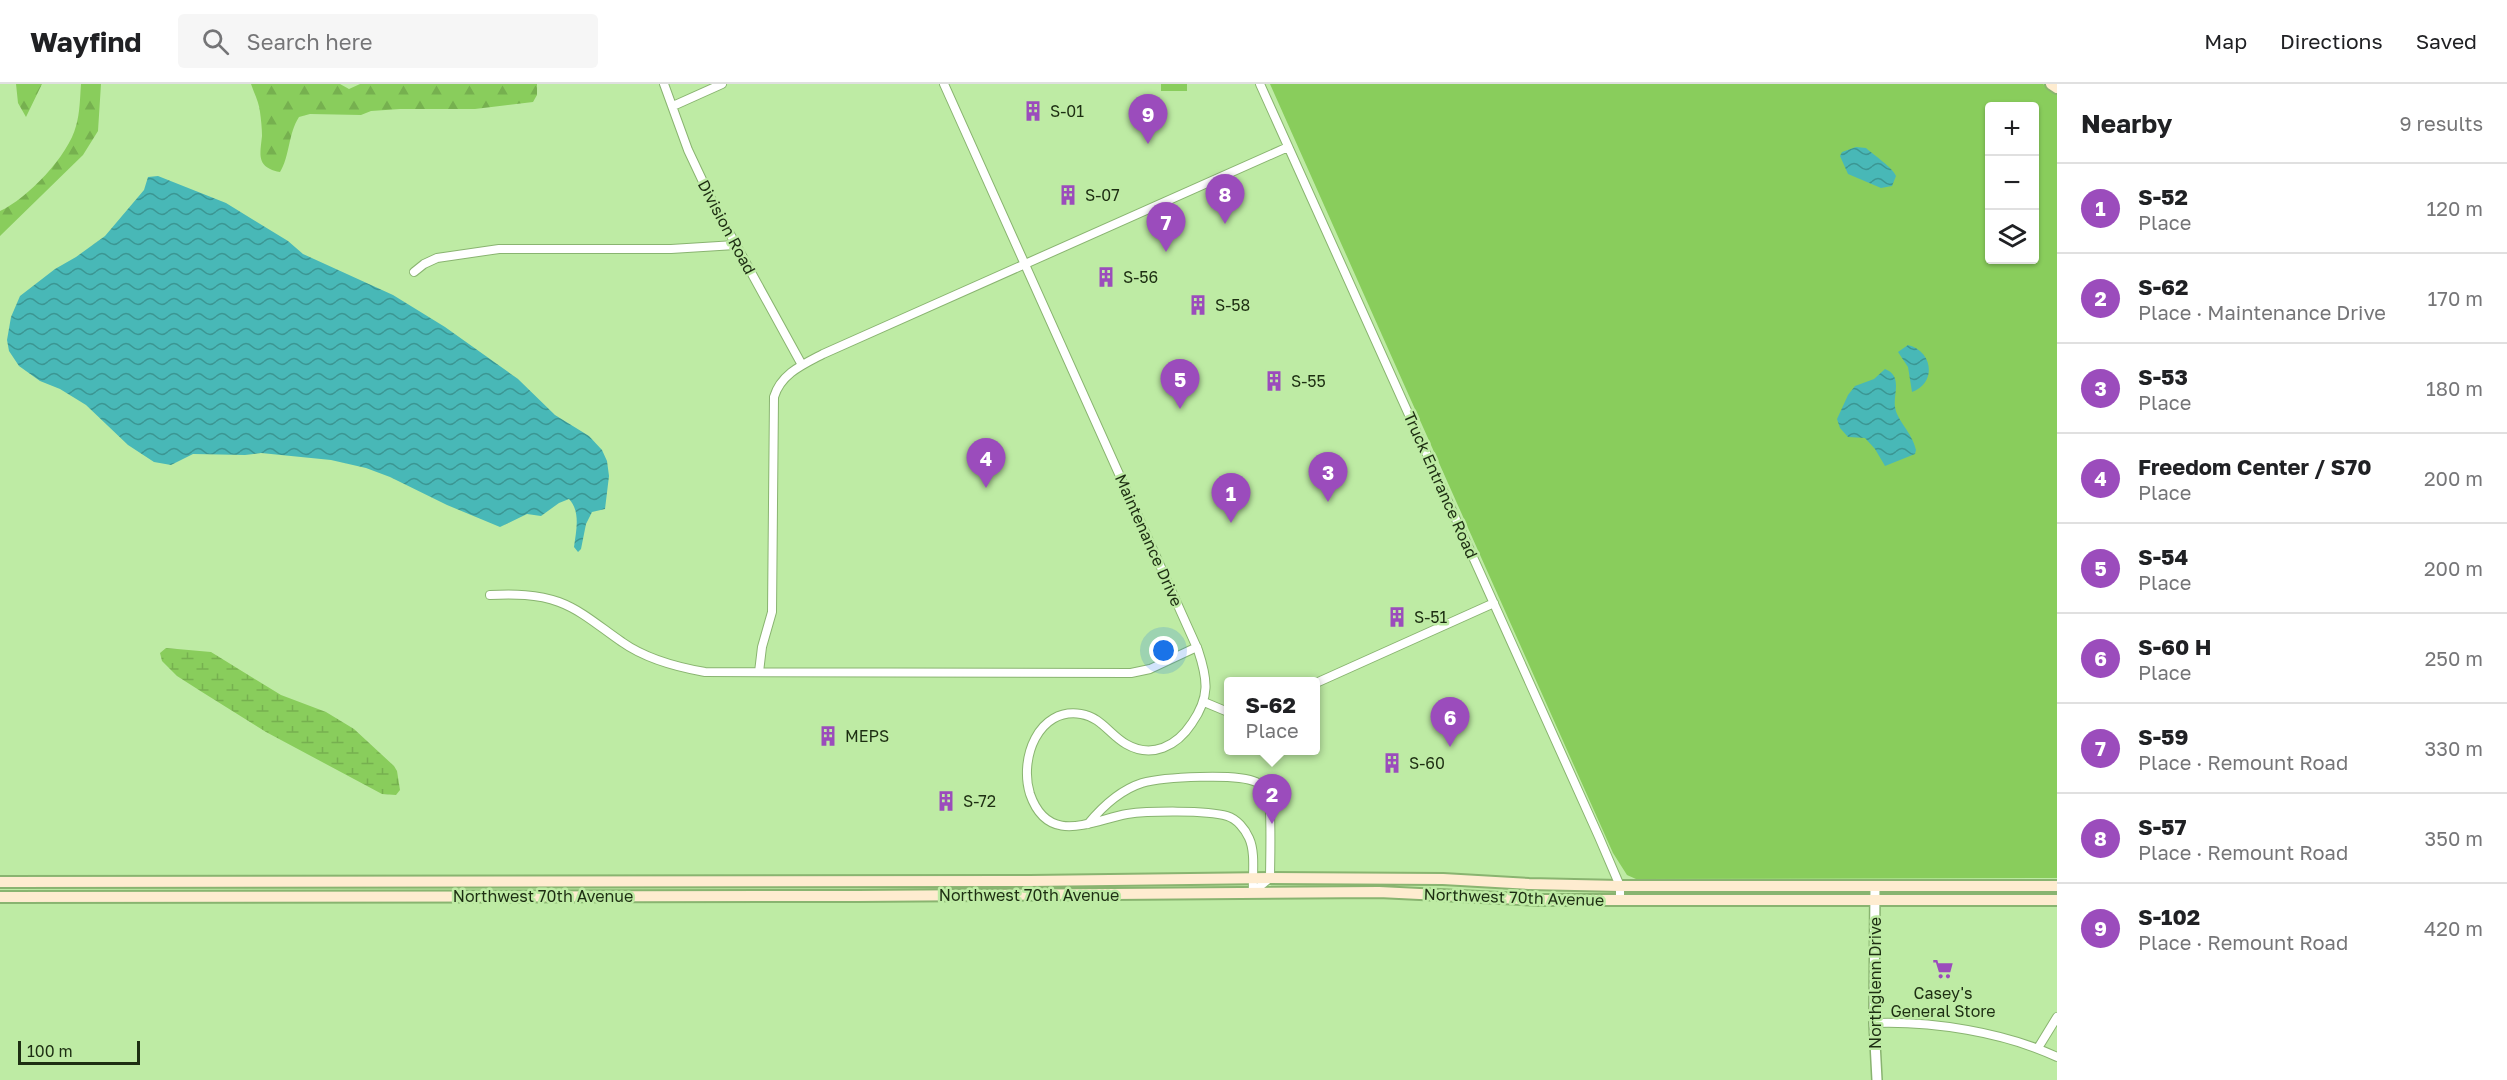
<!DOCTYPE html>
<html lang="en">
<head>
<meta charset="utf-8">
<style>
	:root { --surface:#fff; --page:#f6f6f6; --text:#202124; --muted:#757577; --line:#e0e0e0; --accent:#9b4cbc }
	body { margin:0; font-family:"Golos Text",sans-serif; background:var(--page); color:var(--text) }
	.controls { position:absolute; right:18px; top:18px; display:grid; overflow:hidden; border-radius:6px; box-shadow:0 2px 4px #0004 }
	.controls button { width:54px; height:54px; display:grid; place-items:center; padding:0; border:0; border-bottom:2px solid var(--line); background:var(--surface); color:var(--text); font:30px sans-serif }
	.scale { position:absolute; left:18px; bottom:15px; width:122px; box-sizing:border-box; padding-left:6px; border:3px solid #1d2e12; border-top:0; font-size:16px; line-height:21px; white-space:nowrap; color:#1d2e12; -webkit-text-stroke:4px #beeba4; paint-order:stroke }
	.you { position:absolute; left:1164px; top:567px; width:21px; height:21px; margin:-15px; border:4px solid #fff; border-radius:50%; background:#1a73e8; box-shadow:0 0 0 9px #1a73e833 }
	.badge { display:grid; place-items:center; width:39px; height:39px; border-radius:50%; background:var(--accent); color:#fff; font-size:20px; font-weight:700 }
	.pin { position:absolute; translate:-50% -50px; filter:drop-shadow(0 2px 3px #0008) }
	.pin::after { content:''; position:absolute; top:32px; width:21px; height:18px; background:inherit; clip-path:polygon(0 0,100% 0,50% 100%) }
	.popup { position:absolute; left:1224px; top:593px; width:96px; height:78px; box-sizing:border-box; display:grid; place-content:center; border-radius:6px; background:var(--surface); filter:drop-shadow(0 2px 4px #0005); font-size:20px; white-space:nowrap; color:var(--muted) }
	.popup b { font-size:22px; color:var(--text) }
	.popup::after { content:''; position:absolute; left:50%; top:100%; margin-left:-12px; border:12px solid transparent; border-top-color:var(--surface) }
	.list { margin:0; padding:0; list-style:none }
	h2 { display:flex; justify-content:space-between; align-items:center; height:78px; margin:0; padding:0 24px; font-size:26px }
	h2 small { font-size:20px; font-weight:400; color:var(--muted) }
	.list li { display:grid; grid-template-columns:39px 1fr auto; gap:18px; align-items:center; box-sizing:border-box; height:90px; padding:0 24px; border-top:2px solid var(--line) }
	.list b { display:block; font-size:22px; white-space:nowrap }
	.list p { margin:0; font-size:20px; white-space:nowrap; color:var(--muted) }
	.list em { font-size:20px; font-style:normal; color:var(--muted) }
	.icon { flex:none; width:33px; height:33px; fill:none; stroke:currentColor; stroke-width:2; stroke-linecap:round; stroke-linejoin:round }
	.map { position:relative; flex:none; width:2057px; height:996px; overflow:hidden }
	header { display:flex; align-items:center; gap:36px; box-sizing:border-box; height:84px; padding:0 30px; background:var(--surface); border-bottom:2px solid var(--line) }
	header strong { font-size:28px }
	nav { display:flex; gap:33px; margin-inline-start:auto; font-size:21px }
	.search { width:420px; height:54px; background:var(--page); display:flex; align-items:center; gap:15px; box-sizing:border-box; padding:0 21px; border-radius:6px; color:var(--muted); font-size:22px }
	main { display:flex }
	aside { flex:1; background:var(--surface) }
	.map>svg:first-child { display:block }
	.green { fill:#89cd5c; fill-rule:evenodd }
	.forest { fill:url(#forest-firs) }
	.wetland { fill:url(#wetland-marsh) }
	.water { fill:url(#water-waves) }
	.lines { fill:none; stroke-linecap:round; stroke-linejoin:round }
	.minor-casing { stroke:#89b470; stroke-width:10 }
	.tertiary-casing { stroke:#89b470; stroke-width:12 }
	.secondary-casing { stroke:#89b470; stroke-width:14 }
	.minor { stroke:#fff; stroke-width:8 }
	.tertiary { stroke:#fff; stroke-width:9 }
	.secondary { stroke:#feecd0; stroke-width:10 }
	.labels { text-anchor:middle; stroke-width:5; stroke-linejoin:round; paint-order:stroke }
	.poi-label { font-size:16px; fill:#1d2e12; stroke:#beeba4; text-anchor:start }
	.street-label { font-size:16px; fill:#1d2e12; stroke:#beeba4 }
</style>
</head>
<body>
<header>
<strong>Wayfind</strong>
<div class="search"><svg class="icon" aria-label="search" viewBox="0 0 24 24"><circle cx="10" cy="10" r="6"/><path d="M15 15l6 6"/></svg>Search here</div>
<nav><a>Map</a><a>Directions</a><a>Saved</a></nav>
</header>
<main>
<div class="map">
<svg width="2057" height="996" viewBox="0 0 2057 996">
	<defs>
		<pattern id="forest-firs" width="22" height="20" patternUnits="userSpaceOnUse" patternTransform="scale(1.5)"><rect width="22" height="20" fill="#89cd5c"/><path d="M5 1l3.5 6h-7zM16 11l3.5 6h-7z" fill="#76b04f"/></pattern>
		<pattern id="wetland-marsh" width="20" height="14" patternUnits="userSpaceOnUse" patternTransform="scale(1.5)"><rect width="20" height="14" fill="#89cd5c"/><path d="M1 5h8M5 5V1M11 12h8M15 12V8" fill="none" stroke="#76b04f"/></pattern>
		<pattern id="water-waves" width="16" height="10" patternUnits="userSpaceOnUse" patternTransform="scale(1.5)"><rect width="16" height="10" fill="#48b8b7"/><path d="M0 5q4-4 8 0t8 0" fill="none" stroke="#3b9693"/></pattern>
	</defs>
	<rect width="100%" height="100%" fill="#beeba4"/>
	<path class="green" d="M1161,0H1187V7H1161Z
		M1270,0H2043L2057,8V794L1636,795L1627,791L1613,769ZM1990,22H2034V176H1990Z"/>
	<path class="forest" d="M16,0H42L26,33L18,19Z
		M81,0H101L98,47L83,71L0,152V127C27,115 69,71 76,42C80,29 80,13 81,0Z
		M251,0H340L349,5L360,0H537V11L533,18L475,25H400L371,27L361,31L310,30L299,33C288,50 290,72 280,88C256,83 260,71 262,52C262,45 261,35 260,28C259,18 254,9 251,0Z"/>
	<path class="wetland" d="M166,564L211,568L281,611L326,628L354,645L394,682L397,687L400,706L396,711L382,710L266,648L202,608L177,592L162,577L160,569Z"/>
	<path class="water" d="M1856,63L1866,64C1874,71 1893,84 1896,92L1892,102L1881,104L1848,90L1840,72L1842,68Z
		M158,92L226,119L288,157L303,170L393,211L445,243L518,295L555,331L589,352L602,366L607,377L609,392L605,425L592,428L586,440L581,465L578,468L574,463C576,447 581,428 569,415L559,419L541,432L527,430L500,443L447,421L390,393L366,384L331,376L261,369L245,371L193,370L171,381L154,378L128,361L86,321L60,305L40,297L19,282L9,267L7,256L11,233L20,212L55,185L76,173L105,152L144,106L148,93Z
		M1908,261C1933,267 1937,299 1912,308L1908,283L1898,268Z
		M1885,285C1903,292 1893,310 1895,323C1897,337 1912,348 1916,366L1915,370L1885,382L1875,365L1865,354L1848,353L1840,344L1837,335L1848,311L1855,302L1874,295Z"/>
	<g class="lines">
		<g class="minor-casing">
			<path id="minor" d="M664,0L688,66L713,119L802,281
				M944,0L1198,566C1208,596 1210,613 1192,639C1177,662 1152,675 1126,660C1110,651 1101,633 1081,630C1038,623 1019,675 1030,710C1048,762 1090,737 1127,730C1148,727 1207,726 1227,732C1237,735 1245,745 1249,754C1256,769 1252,792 1253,808
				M1260,0L1599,753L1620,802V816
				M673,22L722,0
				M414,188L424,180L437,174L499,165H671L735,161
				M490,511C514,510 537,510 559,518C583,527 601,544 622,558C646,575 676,583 705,588L1131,589L1150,585L1197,563
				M759,588L762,563L772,528L774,313C781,290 802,281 823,270L1288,63
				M1316,599L1494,519
				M1204,618L1228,628
				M1088,740C1102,723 1120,706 1142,699C1163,693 1238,689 1256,698C1261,700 1266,707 1268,712C1272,721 1270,780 1270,794L1253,808
				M1874,939C1932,937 2004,948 2057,973
				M2038,964L2057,933"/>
		</g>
		<g class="tertiary-casing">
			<path id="tertiary" d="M1875,802L1874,939L1877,996"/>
		</g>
		<g class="secondary-casing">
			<path id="secondary" d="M2051,0L2057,4
				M0,798L1030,797L1270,794L1443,795L1529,800L1620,802H2057
				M0,813L858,812L1379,808L1539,816H2057"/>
		</g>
		<use href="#minor" class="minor"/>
		<use href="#tertiary" class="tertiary"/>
		<use href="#secondary" class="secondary"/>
	</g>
	<defs>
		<g id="building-bare" transform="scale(1.62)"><path d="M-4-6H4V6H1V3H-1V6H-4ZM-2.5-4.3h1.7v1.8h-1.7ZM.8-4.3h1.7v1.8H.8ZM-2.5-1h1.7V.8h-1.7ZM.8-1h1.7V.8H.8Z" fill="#9b4cbc" stroke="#beeba4" stroke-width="2.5" paint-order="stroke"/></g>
		<g id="supermarket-bare" transform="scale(1.62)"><path d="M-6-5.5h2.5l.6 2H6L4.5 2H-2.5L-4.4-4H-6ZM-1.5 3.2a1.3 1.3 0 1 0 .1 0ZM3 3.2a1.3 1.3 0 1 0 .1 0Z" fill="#9b4cbc" stroke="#beeba4" stroke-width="2.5" paint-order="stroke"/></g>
	</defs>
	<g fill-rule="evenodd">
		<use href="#building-bare" x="1033" y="27"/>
		<use href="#building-bare" x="1068" y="111"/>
		<use href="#building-bare" x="1106" y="193"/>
		<use href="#building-bare" x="1198" y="221"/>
		<use href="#building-bare" x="1274" y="297"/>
		<use href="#building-bare" x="1397" y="533"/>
		<use href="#building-bare" x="828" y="652"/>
		<use href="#building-bare" x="1392" y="679"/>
		<use href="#building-bare" x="946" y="717"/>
		<use href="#supermarket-bare" x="1943" y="885"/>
	</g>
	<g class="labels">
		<g class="poi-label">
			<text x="1050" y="33">S-01</text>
			<text x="1085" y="117">S-07</text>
			<text x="1123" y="199">S-56</text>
			<text x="1215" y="227">S-58</text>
			<text x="1291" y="303">S-55</text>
			<text x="1414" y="539">S-51</text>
			<text x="845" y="658">MEPS</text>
			<text x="1409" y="685">S-60</text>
			<text x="963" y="723">S-72</text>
			<text x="1943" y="915" text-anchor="middle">Casey's<tspan x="1943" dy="18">General Store</tspan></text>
		</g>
		<g class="street-label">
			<text transform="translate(727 143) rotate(62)" y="6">Division Road</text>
			<text transform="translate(1441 401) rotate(66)" y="6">Truck Entrance Road</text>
			<text transform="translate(1149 456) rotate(66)" y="6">Maintenance Drive</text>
			<text x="1029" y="817">Northwest 70th Avenue</text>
			<text x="543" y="818">Northwest 70th Avenue</text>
			<text transform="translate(1514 813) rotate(2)" y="6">Northwest 70th Avenue</text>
			<text transform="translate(1875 899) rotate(-90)" y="6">Northglenn Drive</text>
		</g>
	</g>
</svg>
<div class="controls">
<button>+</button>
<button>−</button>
<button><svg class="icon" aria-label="layers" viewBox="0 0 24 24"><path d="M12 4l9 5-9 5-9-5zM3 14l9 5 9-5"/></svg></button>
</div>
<div class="scale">100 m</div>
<div class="you"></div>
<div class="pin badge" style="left:1231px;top:439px">1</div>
<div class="pin badge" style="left:1272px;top:740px">2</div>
<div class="popup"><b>S-62</b>Place</div>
<div class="pin badge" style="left:1328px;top:418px">3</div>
<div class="pin badge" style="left:986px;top:404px">4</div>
<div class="pin badge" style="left:1180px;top:325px">5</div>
<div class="pin badge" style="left:1450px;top:663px">6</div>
<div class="pin badge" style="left:1166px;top:168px">7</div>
<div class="pin badge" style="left:1225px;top:140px">8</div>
<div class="pin badge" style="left:1148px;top:60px">9</div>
</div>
<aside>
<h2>Nearby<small>9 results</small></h2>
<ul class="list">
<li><span class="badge">1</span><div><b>S-52</b><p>Place</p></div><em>120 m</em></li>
<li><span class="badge">2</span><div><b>S-62</b><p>Place · Maintenance Drive</p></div><em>170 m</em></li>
<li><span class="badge">3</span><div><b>S-53</b><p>Place</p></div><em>180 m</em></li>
<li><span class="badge">4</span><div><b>Freedom Center / S70</b><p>Place</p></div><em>200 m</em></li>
<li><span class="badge">5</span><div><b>S-54</b><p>Place</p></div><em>200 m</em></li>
<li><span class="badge">6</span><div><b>S-60 H</b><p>Place</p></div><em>250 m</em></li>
<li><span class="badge">7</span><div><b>S-59</b><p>Place · Remount Road</p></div><em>330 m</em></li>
<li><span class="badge">8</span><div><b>S-57</b><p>Place · Remount Road</p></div><em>350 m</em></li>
<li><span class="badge">9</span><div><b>S-102</b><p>Place · Remount Road</p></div><em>420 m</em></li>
</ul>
</aside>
</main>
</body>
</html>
